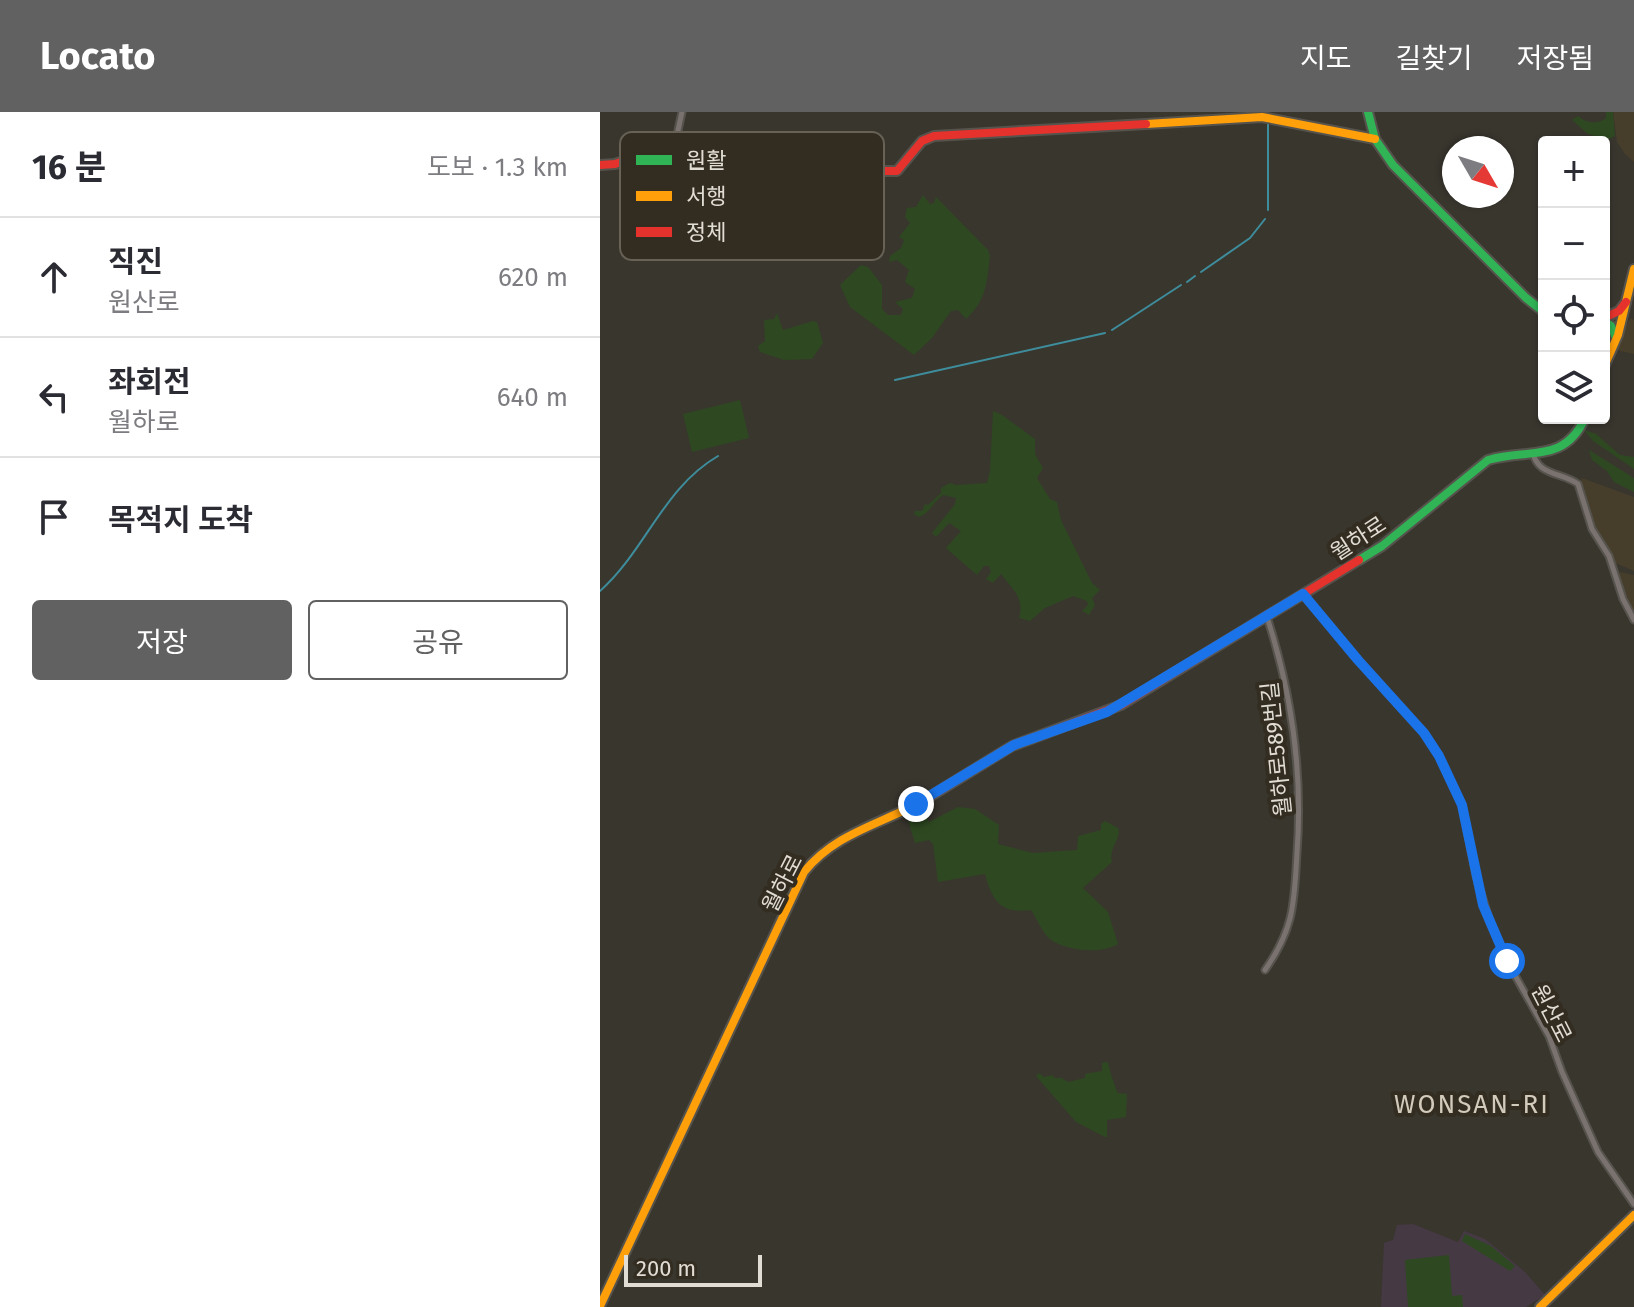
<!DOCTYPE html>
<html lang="ko">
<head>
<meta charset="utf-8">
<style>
	:root { --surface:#fff; --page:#f7f7f7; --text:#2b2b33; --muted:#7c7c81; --line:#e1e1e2; --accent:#626162 }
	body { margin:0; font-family:"Fira Sans","Noto Sans KR",sans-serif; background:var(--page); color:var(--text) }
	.controls { position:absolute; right:24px; top:24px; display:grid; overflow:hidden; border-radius:8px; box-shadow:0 2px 6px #0004 }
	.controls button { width:72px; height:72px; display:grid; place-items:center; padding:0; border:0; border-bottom:2px solid var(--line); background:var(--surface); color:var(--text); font:40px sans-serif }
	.compass { position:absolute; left:842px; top:24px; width:72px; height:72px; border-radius:50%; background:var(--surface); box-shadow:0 2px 6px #0004; rotate:129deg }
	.scale { position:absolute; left:24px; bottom:20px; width:138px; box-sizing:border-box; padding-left:8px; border:4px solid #e1ddd5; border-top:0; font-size:22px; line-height:28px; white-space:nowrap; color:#e1ddd5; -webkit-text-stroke:6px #332c20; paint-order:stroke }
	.stop { position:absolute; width:24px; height:24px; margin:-18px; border:6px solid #1a73e8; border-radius:50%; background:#fff }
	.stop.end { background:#1a73e8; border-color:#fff; box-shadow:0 2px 8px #0008 }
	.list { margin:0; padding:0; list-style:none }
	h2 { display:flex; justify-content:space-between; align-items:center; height:104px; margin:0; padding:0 32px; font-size:34px }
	h2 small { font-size:26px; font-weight:400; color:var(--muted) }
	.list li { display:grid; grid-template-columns:52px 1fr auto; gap:24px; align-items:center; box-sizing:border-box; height:120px; padding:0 32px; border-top:2px solid var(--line) }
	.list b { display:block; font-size:30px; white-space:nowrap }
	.list p { margin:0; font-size:26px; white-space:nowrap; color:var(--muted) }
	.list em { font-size:26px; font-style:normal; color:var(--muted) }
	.actions { display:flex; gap:16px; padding:24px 32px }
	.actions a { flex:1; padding:18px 0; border:2px solid var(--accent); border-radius:8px; text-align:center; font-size:28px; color:var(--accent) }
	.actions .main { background:var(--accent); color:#fff }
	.icon { flex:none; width:44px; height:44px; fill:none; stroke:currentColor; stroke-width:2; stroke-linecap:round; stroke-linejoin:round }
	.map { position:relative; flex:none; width:1034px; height:1195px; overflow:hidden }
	header { display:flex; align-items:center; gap:48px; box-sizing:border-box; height:112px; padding:0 40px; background:var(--accent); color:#fff }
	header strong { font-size:38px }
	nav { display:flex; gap:44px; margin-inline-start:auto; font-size:28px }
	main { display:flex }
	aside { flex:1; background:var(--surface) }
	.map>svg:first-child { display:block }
	.built { fill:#463d2b }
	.education { fill:#453944 }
	.green { fill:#2e4921 }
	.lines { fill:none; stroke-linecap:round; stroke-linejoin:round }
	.stream { stroke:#3e8d9c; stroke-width:2 }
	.street-casing { stroke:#56534d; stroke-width:9 }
	.fast-casing { stroke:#56534d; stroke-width:12 }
	.slow-casing { stroke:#56534d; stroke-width:12 }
	.jam-casing { stroke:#56534d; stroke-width:12 }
	.street { stroke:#7a726f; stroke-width:5 }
	.fast { stroke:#30b455; stroke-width:8 }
	.slow { stroke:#ff9f0a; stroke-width:8 }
	.jam { stroke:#e5322d; stroke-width:8 }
	.route { stroke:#1a73e8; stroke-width:10 }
	.labels { text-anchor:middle; stroke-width:8; stroke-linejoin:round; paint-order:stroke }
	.street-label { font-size:22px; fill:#e1ddd5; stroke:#332c20 }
	.quarter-label { font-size:26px; letter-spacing:2px; fill:#d2cabb; stroke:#332c20 }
	.key { fill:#332c20; stroke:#676156; stroke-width:2 }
	.key-label { font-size:22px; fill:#e1ddd5 }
</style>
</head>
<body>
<header>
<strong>Locato</strong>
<nav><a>지도</a><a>길찾기</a><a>저장됨</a></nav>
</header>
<main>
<aside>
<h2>16 분<small>도보 · 1.3 km</small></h2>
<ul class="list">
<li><svg class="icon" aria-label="ahead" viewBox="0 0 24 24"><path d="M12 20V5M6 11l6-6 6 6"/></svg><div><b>직진</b><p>원산로</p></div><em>620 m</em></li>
<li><svg class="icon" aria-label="left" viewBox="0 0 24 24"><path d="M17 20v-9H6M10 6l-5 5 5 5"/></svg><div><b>좌회전</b><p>월하로</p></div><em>640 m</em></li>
<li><svg class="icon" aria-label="arrive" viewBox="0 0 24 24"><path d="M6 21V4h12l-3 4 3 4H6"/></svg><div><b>목적지 도착</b></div></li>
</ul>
<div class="actions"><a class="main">저장</a><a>공유</a></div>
</aside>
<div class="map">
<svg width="1034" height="1195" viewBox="0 0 1034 1195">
	<rect width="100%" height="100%" fill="#39362e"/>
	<path class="built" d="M1013,0H1034V50L1025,42L1017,30Z
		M1030,206L1034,208V242L1020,239L1016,235Z
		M982,366L1034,385V459L1015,451L994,416L980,372Z
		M1020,460L1034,463V505L1017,462Z"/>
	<path class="education" d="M813,1112L858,1130L864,1119L885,1127L925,1160L945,1183L926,1195H781L784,1131L793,1128L797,1113Z"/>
	<path class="green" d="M1006,0H1013L1015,24L1007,28L988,22L972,8L978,4C986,11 998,13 1006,6Z
		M323,83L330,92L334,91L336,85L388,138L390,144C387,171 386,189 366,207L358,198L351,199L332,226L314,243L250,195L240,173L261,153L268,155L282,173V197L288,203H301L303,197L295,190L312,186L315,177L305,170L309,158L297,148L289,150L290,144L301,136L304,128L299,125L310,111L305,105L307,96L316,95Z
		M177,201L183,218L213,209L217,210L223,231L212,247L184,248L160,240L158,234L165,229L164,208L174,207Z
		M140,288L149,326L92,340L83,302Z
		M393,299L402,303L435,327V342L443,356L437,366L450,387L457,390L461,408L492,471L500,478L492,486L495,493L489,503L482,499L488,493L487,489L473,484L445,496L430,509L419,506C425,485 412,477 401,462L393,471L386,467L391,460L389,454H384L377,463L346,436L361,419L349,411L336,425L332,421L355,392L356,386L343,383C333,390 331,400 319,405L314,402L315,399H322L325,392L328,393L341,381V376L350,371L356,373L387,371L390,359Z
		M984,318L996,322L1020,343L1034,345V357L993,329Z
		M989,338L1034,366V380L1014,370L1007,359L992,348Z
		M358,695L375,697L399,713L398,732L433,741L477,738L478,724L501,718V712L505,709L518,716C522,727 508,736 512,750L483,776L508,800L518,832C501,842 472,839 454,830C443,824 438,808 431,798C401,802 392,789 385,762L338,770L333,732L329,728L315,731L307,705L323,697L329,710Z
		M508,950C508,954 516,978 518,981L527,982L526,1005L507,1008V1025H505L476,1010L436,964L439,961L444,965L453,963L454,966H462L468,970L485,966V962L502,959V951Z
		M865,1122L891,1134L915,1154L910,1159L862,1129Z
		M849,1143L852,1184L862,1183L863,1195H808L805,1148Z"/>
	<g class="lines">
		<path class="stream" d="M667,0L668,2
			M668,9V98
			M601,160L650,126L665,107
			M587,170L595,164
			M512,218L581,173
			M295,268L505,221
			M0,479C46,438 63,376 118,344"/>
		<g class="street-casing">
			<path id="street" d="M72,46L82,0
				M933,341C938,364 962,360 978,372L992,417L1009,444L1023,487L1034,508
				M703,482L758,548L824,621L839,644L862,693L876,764L890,810L907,849L949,924L962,960L998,1040L1034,1092
				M665,858C695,815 694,790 697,741C703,660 692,582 667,505"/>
		</g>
		<g class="fast-casing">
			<path id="fast" d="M768,0L775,27L793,53L926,186L944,200
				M1004,209L1011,214L1016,226
				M759,448L782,434L888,348C929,336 964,352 985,306"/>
		</g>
		<g class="slow-casing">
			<path id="slow" d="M546,12L662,5L775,27
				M1004,255L1018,223L1034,157
				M0,1194L204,760C236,720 283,712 326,687
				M940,1195L1034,1103"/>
		</g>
		<g class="jam-casing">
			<path id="jam" d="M0,53L15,52L38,44L77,46L138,33L227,46L258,59H297L322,29L334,24L546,12
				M1004,206L1019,199L1026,190
				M326,687L412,634L521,593L759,448"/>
		</g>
		<use href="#street" class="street"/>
		<use href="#fast" class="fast"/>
		<use href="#slow" class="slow"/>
		<use href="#jam" class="jam"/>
	</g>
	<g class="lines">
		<path class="route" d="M316,692L414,633L507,600L703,482L758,548L824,621L839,644L862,693L883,793L907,849"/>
	</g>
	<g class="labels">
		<g class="street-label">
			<text transform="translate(758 426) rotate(-33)" y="8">월하로</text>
			<text transform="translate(676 637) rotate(-96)" y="8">월하로589번길</text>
			<text transform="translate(182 771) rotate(-63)" y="8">월하로</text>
			<text transform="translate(952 901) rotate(63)" y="8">원산로</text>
		</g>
		<g class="quarter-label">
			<text x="872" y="1001">WONSAN-RI</text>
		</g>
	</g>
	<rect x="20" y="20" width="264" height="128" rx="12" class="key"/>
	<rect x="36" y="43" width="36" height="10" fill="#30b455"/>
	<rect x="36" y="79" width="36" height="10" fill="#ff9f0a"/>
	<rect x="36" y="115" width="36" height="10" fill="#e5322d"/>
	<g class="key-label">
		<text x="86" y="56">원활</text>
		<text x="86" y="92">서행</text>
		<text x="86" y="128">정체</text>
	</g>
</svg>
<div class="controls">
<button>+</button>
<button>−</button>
<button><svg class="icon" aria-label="locate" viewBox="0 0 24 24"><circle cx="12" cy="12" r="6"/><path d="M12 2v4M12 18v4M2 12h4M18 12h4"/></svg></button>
<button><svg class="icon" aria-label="layers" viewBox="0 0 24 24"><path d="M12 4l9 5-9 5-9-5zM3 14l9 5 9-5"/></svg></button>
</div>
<svg class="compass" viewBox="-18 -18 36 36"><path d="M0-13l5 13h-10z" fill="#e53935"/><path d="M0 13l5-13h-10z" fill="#7c7c81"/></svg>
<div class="scale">200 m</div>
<div class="stop" style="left:907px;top:849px"></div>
<div class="stop end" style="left:316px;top:692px"></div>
</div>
</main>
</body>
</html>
